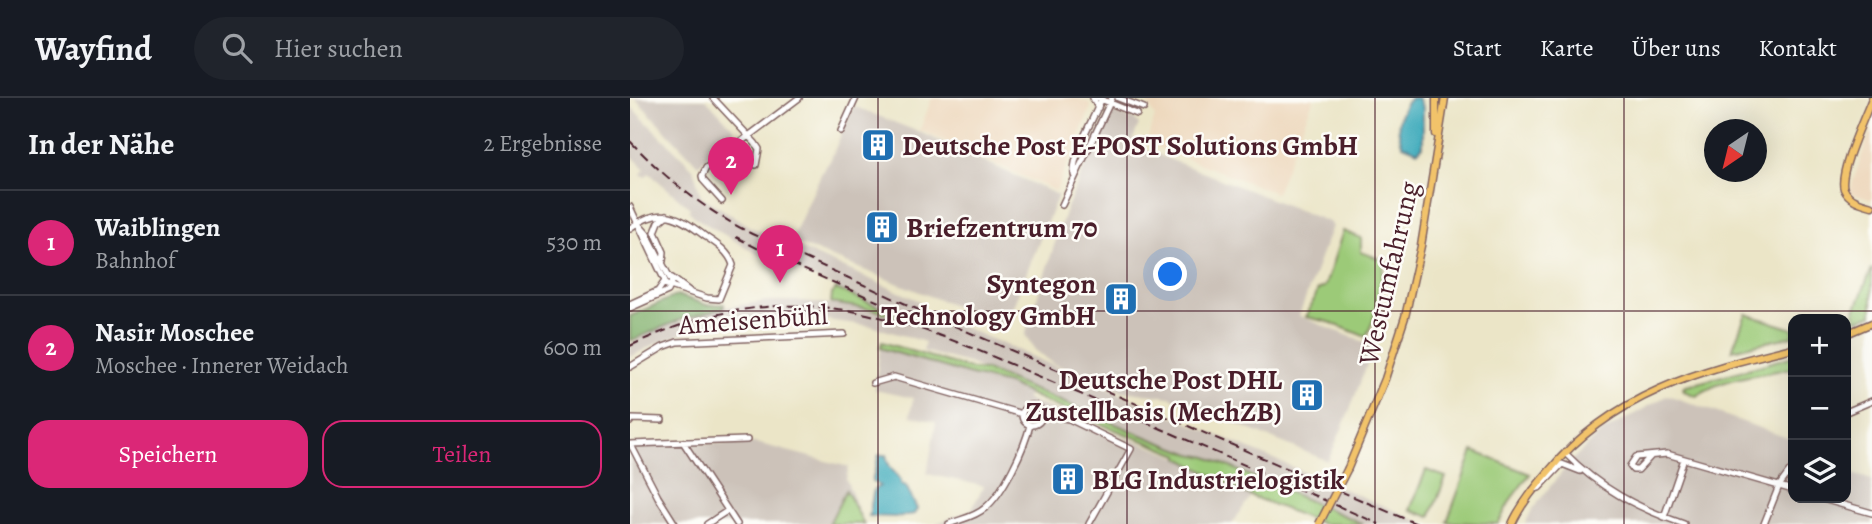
<!DOCTYPE html>
<html lang="de">
<head>
<meta charset="utf-8">
<style>
	:root { --surface:#171b24; --page:#20242c; --text:#f1f3f6; --muted:#9ea1a6; --line:#363941; --accent:#db2777 }
	body { margin:0; font-family:Alegreya,serif; background:var(--page); color:var(--text) }
	.controls { position:absolute; right:21px; bottom:21px; display:grid; overflow:hidden; border-radius:14px; box-shadow:0 7px 28px #0002 }
	.controls button { width:63px; height:63px; display:grid; place-items:center; padding:0; border:0; border-bottom:2px solid var(--line); background:var(--surface); color:var(--text); font:35px sans-serif }
	.compass { position:absolute; left:1074px; top:21px; width:63px; height:63px; border-radius:50%; background:var(--surface); box-shadow:0 7px 28px #0002; rotate:215deg }
	.you { position:absolute; left:541px; top:177px; width:24px; height:24px; margin:-18px; border:5px solid #fff; border-radius:50%; background:#1a73e8; box-shadow:0 0 0 10px #1a73e833 }
	.badge { display:grid; place-items:center; width:46px; height:46px; border-radius:50%; background:var(--accent); color:#fff; font-size:23px; font-weight:700 }
	.pin { position:absolute; translate:-50% -58px; filter:drop-shadow(0 2px 4px #0008) }
	.pin::after { content:''; position:absolute; top:37px; width:24px; height:21px; background:inherit; clip-path:polygon(0 0,100% 0,50% 100%) }
	.list { margin:0; padding:0; list-style:none }
	h2 { display:flex; justify-content:space-between; align-items:center; height:91px; margin:0; padding:0 28px; font-size:30px }
	h2 small { font-size:23px; font-weight:400; color:var(--muted) }
	.list li { display:grid; grid-template-columns:46px 1fr auto; gap:21px; align-items:center; box-sizing:border-box; height:105px; padding:0 28px; border-top:2px solid var(--line) }
	.list b { display:block; font-size:26px; white-space:nowrap }
	.list p { margin:0; font-size:23px; white-space:nowrap; color:var(--muted) }
	.list em { font-size:23px; font-style:normal; color:var(--muted) }
	.actions { display:flex; gap:14px; padding:21px 28px }
	.actions a { flex:1; padding:16px 0; border:2px solid var(--accent); border-radius:21px; text-align:center; font-size:24px; color:var(--accent) }
	.actions .main { background:var(--accent); color:#fff }
	.icon { flex:none; width:38px; height:38px; fill:none; stroke:currentColor; stroke-width:2; stroke-linecap:round; stroke-linejoin:round }
	.map { position:relative; flex:none; width:1242px; height:426px; overflow:hidden }
	header { display:flex; align-items:center; gap:42px; box-sizing:border-box; height:98px; padding:0 35px; background:var(--surface); border-bottom:2px solid var(--line) }
	header strong { font-size:33px }
	nav { display:flex; gap:38px; margin-inline-start:auto; font-size:24px }
	.search { width:490px; height:63px; background:var(--page); display:flex; align-items:center; gap:18px; box-sizing:border-box; padding:0 24px; border-radius:38px; color:var(--muted); font-size:26px }
	main { display:flex }
	aside { flex:1; background:var(--surface) }
	.map>svg:first-child { display:block }
	.built { fill:#edd7bb }
	.industrial { fill:#ccc2b9 }
	.green { fill:#9cca78; stroke:#737452; stroke-width:2 }
	.forest { fill:#7dae68; stroke:#64664a; stroke-width:2 }
	.water { fill:#3caabb; stroke:#436473; stroke-width:2 }
	.lines { fill:none; stroke-linecap:round; stroke-linejoin:round }
	.minor-casing { stroke:#826462; stroke-width:8 }
	.major-casing { stroke:#826462; stroke-width:9 }
	.minor { stroke:#fff; stroke-width:5 }
	.major { stroke:#f2c36a; stroke-width:6 }
	.rail { stroke:#4a1f2b; stroke-width:2; stroke-dasharray:10 5; stroke-linecap:butt }
	.major-bridge-casing { stroke:#826462; stroke-width:9; stroke-linecap:butt }
	.major-bridge { stroke:#f2c36a; stroke-width:6 }
	.grid { fill:none; stroke:#4a1f2b; stroke-width:2; stroke-opacity:0.55 }
	.labels { text-anchor:middle; stroke-width:5; stroke-linejoin:round; paint-order:stroke }
	.poi-label { font-size:28px; font-weight:bold; fill:#4a1f2b; stroke:#fdfcf7; text-anchor:start }
	.street-label { font-size:28px; fill:#4a1f2b; stroke:#fdfcf7 }
</style>
</head>
<body>
<header>
<strong>Wayfind</strong>
<div class="search"><svg class="icon" aria-label="search" viewBox="0 0 24 24"><circle cx="10" cy="10" r="6"/><path d="M15 15l6 6"/></svg>Hier suchen</div>
<nav><a>Start</a><a>Karte</a><a>Über uns</a><a>Kontakt</a></nav>
</header>
<main>
<aside>
<h2>In der Nähe<small>2 Ergebnisse</small></h2>
<ul class="list">
<li><span class="badge">1</span><div><b>Waiblingen</b><p>Bahnhof</p></div><em>530 m</em></li>
<li><span class="badge">2</span><div><b>Nasir Moschee</b><p>Moschee · Innerer Weidach</p></div><em>600 m</em></li>
</ul>
<div class="actions"><a class="main">Speichern</a><a>Teilen</a></div>
</aside>
<div class="map">
<svg width="1242" height="426" viewBox="0 0 1242 426">
	<rect width="100%" height="100%" fill="#fdfcf7"/>
	<filter id="ink" filterUnits="userSpaceOnUse"><feTurbulence type="fractalNoise" baseFrequency=".0143" numOctaves="2"/><feDisplacementMap in="SourceGraphic" scale="14" xChannelSelector="R" yChannelSelector="G"/><feConvolveMatrix kernelMatrix="1 2 1 2 8 2 1 2 1" color-interpolation-filters="sRGB"/></filter>
	<filter id="wash" filterUnits="userSpaceOnUse"><feTurbulence type="fractalNoise" baseFrequency=".00686" numOctaves="4" result="noise"/><feDisplacementMap in="SourceGraphic" scale="28" xChannelSelector="R" yChannelSelector="G"/><feGaussianBlur stdDeviation="1.57" result="paint"/><feColorMatrix in="noise" values="0 0 0 0 0 0 0 0 0 0 0 0 0 0 0 0 0 1.4 0 .05"/><feComposite in="paint" operator="in"/></filter>
	<g filter="url(#wash)">
		<rect width="100%" height="100%" fill="#ebe5c7"/>
		<path class="built" d="M302,0H447L459,5L461,9L426,93L290,32Z
			M506,0H684L646,95L521,47L518,39L525,19L517,4Z
			M1242,28V102L1219,95Z"/>
		<path class="industrial" d="M5,0L76,1L104,31L103,36L68,67Z
			M0,8L63,70L71,98L121,129L290,203L287,209L305,217L796,426H733L577,359L568,358L519,340L338,265L293,253L295,244L241,228L182,220L115,223L63,232L29,244L0,259V246L25,232L96,209L138,203H174L229,209L300,230L127,156L66,120L59,113L60,110L19,75L15,79L11,76L15,71L0,56Z
			M223,8L299,38L428,97L375,228L161,143L192,74L200,63Z
			M482,14L504,21L509,26L501,46L699,124L702,128L669,218L744,248L719,314L698,363L539,299L491,293L424,266L405,252L395,237L435,114L478,16Z
			M250,250L341,277L378,286L398,296L396,301L558,363L621,398L602,426H305L341,412L354,388L297,376L306,324L280,318L283,300L245,292Z
			M1038,297L1163,342V400H1216V374L1242,382V426H895L902,412L922,386L946,358L971,335Z
			M126,345L219,369L216,381L234,426H0V346Z"/>
		<path class="green" d="M713,133L731,140V154L755,163L743,223L736,239L699,224L676,219L688,192L695,188Z
			M1242,170V217L1226,222L1224,215Z
			M206,191L278,221L277,223L245,212L201,205L202,196Z
			M1116,216L1163,231V238L1102,252Z
			M252,244L340,271L356,272L519,340L561,356L577,359L733,426H693L621,398L549,360V357L425,308L378,286L341,277L250,250Z
			M1163,258V270C1129,277 1096,278 1066,298L1054,293L1053,289L1064,286Z
			M843,353L900,376L881,401L868,426L817,424Z
			M796,372L816,379L800,419L780,412Z
			M216,392L234,426H199Z"/>
		<path class="forest" d="M47,197L77,207L94,206V210L50,222L0,243V218Z"/>
		<path class="water" d="M781,0H788L793,11V48L788,53L773,47C765,31 768,13 781,0Z
			M249,357H256C258,370 264,373 271,382V386L276,388L287,411L284,416L265,419L239,418L244,391L250,388L242,383Z"/>
	</g>
	<g filter="url(#ink)">
		<g class="lines">
			<g class="minor-casing">
				<path id="minor" d="M83,0L125,45L129,51L126,67
					M463,0L468,10
					M468,0L507,16
					M488,0L514,10
					M211,33L226,0
					M444,77C442,56 464,20 472,0
					M92,103L73,82L72,78L76,70L169,0
					M432,107L482,0
					M0,109L35,183L28,193L0,206
					M0,130C31,107 49,118 76,139C87,146 99,154 103,167L89,201L77,200L34,186
					M33,163L34,154L25,134L29,124L37,117
					M42,180L59,193
					M0,210L38,193L42,184L17,136L9,127
					M0,269L33,249L47,244L214,236
					M243,285L264,279L392,316
					M392 317a10 10 0 1 1 20 0a10 10 0 1 1-20 0Z
					M1216,314L1242,303
					M412,316L439,321L501,351L459,426
					M0,324L2,321L32,322
					M53,344L107,426
					M0,346L117,342
					M1,347L28,399L45,426
					M935,355C969,390 1007,410 1054,426
					M1021,358L1008,372H1003L1000,368L1006,359L1037,356L1163,392
					M903,392L909,390L932,366L950,373
					M1189,400L1242,415
					M1034,419L1054,361
					M77,426L97,413
					M319,426C331,421 345,419 355,410C373,396 395,349 400,327
					M1134,426L1149,388L1163,369"/>
			</g>
			<g class="major-casing">
				<path id="major" d="M1242,0C1235,19 1208,75 1214,91C1219,102 1231,105 1242,108
					M806,36V0
					M1216,236L1242,225
					M718,370L755,281L775,219L791,148L815,0
					M882,426C891,406 905,389 919,373C982,296 1070,272 1163,250"/>
			</g>
			<use href="#minor" class="minor"/>
			<use href="#major" class="major"/>
			<path class="rail" d="M0,43C36,81 75,112 122,136L322,227L787,426
				M106,139L138,156L249,204
				M0,248C60,219 124,203 190,209C273,216 351,254 427,286C535,332 642,379 749,426"/>
			<g class="major-bridge-casing">
				<path id="major-bridge" d="M689,426L718,370"/>
			</g>
			<use href="#major-bridge" class="major-bridge"/>
		</g>
	</g>
	<path class="grid" d="M248,0V426M497,0V426M745,0V426M994,0V426M0,213H1242"/>
	<defs>
		<g id="building-square" transform="scale(1.75)"><rect x="-9" y="-9" width="18" height="18" rx="4" fill="#1f6fb2" stroke="#fdfcf7"/><path d="M-4-6H4V6H1V3H-1V6H-4ZM-2.5-4.3h1.7v1.8h-1.7ZM.8-4.3h1.7v1.8H.8ZM-2.5-1h1.7V.8h-1.7ZM.8-1h1.7V.8H.8Z" fill="#fff"/></g>
	</defs>
	<g fill-rule="evenodd">
		<use href="#building-square" x="248" y="47"/>
		<use href="#building-square" x="252" y="129"/>
		<use href="#building-square" x="491" y="201"/>
		<use href="#building-square" x="677" y="297"/>
		<use href="#building-square" x="438" y="381"/>
	</g>
	<g class="labels">
		<g class="poi-label">
			<text x="272" y="57">Deutsche Post E-POST Solutions GmbH</text>
			<text x="276" y="139">Briefzentrum 70</text>
			<text x="466" y="195" text-anchor="end">Syntegon<tspan x="466" dy="32">Technology GmbH</tspan></text>
			<text x="652" y="291" text-anchor="end">Deutsche Post DHL<tspan x="652" dy="32">Zustellbasis (MechZB)</tspan></text>
			<text x="462" y="391">BLG Industrielogistik</text>
		</g>
		<g class="street-label">
			<text transform="translate(758 175) rotate(-77)" y="10">Westumfahrung</text>
			<text transform="translate(123 221) rotate(-4)" y="10">Ameisenbühl</text>
		</g>
	</g>
</svg>
<div class="controls">
<button>+</button>
<button>−</button>
<button><svg class="icon" aria-label="layers" viewBox="0 0 24 24"><path d="M12 4l9 5-9 5-9-5zM3 14l9 5 9-5"/></svg></button>
</div>
<svg class="compass" viewBox="-18 -18 36 36"><path d="M0-13l5 13h-10z" fill="#e53935"/><path d="M0 13l5-13h-10z" fill="#9ea1a6"/></svg>
<div class="you"></div>
<div class="pin badge" style="left:150px;top:185px">1</div>
<div class="pin badge" style="left:101px;top:97px">2</div>
</div>
</main>
</body>
</html>
